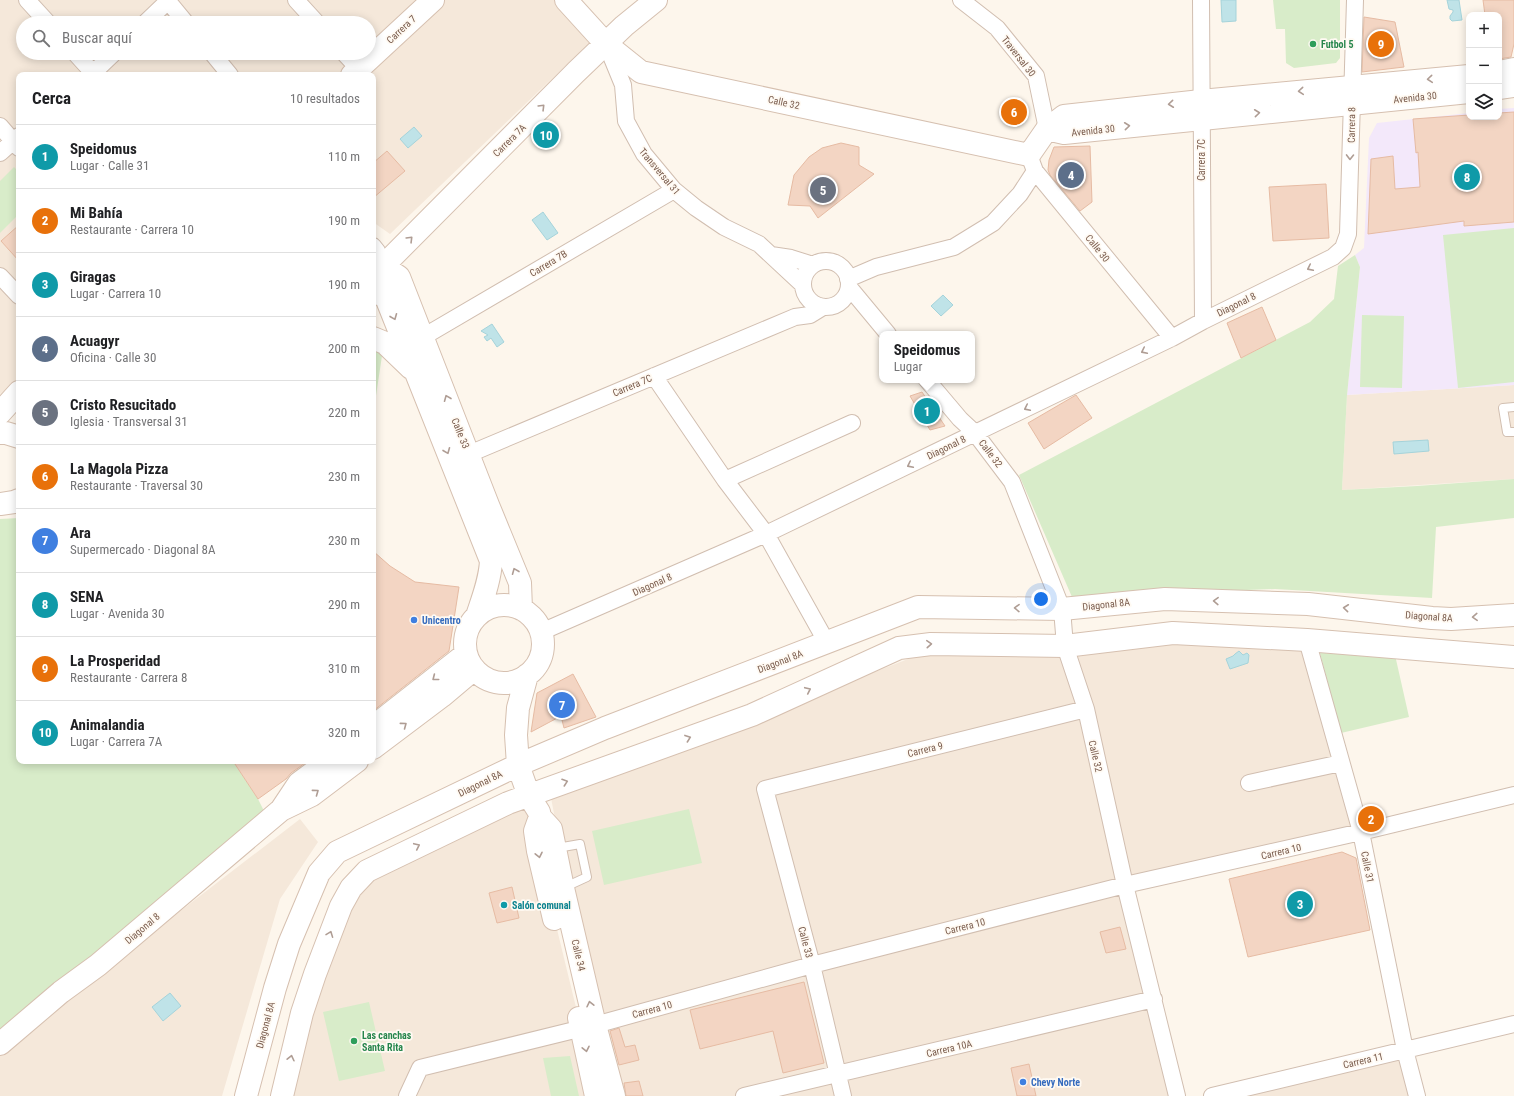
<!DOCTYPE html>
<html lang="es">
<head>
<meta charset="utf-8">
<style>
	:root { --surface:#fff; --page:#f6f6f6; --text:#202124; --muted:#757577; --line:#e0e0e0; --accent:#1a73e8 }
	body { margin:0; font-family:"Roboto Condensed",sans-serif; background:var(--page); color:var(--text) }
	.controls { position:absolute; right:12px; top:12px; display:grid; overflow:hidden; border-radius:8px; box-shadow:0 2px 10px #0003 }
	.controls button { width:36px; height:36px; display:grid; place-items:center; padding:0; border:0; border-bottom:1px solid var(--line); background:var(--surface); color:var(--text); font:20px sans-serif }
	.you { position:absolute; left:1041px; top:599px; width:14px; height:14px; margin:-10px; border:3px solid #fff; border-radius:50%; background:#1a73e8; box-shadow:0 0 0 6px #1a73e833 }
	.badge { display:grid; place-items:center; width:26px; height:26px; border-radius:50%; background:var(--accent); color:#fff; font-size:13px; font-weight:700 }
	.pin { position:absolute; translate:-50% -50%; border:2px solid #fff; box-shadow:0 1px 4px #0006 }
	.popup { position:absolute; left:879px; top:331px; width:96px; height:52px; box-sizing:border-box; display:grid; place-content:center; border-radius:8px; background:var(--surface); filter:drop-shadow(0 1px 3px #0005); font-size:13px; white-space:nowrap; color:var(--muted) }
	.popup b { font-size:15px; color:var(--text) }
	.popup::after { content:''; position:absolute; left:50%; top:100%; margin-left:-8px; border:8px solid transparent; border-top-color:var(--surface) }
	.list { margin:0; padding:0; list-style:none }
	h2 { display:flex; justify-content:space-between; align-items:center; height:52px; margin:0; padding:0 16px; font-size:17px }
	h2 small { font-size:13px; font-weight:400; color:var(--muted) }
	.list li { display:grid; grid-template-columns:26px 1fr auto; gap:12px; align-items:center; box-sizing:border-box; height:64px; padding:0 16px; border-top:1px solid var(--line) }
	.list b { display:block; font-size:15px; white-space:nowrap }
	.list p { margin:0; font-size:13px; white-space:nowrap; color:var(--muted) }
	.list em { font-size:13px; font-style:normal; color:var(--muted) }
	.icon { flex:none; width:22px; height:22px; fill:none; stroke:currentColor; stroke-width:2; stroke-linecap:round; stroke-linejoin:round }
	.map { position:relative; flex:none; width:1514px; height:1096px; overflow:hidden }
	.search { position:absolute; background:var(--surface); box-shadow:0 2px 10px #0003; left:16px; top:16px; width:360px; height:44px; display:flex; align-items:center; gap:10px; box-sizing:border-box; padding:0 14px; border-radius:22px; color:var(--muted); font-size:15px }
	.panel { position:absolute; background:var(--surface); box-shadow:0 2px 10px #0003; left:16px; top:72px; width:360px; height:692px; border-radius:8px }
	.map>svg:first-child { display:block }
	.residential { fill:#f5e8da; fill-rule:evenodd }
	.education { fill:#f3e8fa }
	.green { fill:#d8ecc9 }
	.water { fill:#bfe3e8; stroke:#a5d3da }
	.building { fill:#f3d5c3; stroke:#e6bba3 }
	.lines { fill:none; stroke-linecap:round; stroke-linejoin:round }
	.lane-casing { stroke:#d1beb0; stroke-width:10 }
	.street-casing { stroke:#d1beb0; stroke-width:18 }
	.secondary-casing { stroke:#d6c0b0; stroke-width:24 }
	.lane { stroke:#fff; stroke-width:8 }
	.street { stroke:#fff; stroke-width:16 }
	.secondary { stroke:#fff; stroke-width:22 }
	.oneway { stroke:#af9d94 }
	.leisure-dot { fill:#2e9e5b; stroke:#fffaf3; stroke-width:1.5 }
	.shop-dot { fill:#3f7fe0; stroke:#fffaf3; stroke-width:1.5 }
	.culture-dot { fill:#0f9aa8; stroke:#fffaf3; stroke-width:1.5 }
	.labels { text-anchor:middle; stroke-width:3.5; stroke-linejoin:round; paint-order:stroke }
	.street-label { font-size:10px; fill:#7a5c4d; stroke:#fffaf3 }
	.leisure-label { font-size:10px; font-weight:bold; fill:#27864d; stroke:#fffaf3; text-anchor:start }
	.shop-label { font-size:10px; font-weight:bold; fill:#366cbe; stroke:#fffaf3; text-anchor:start }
	.culture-label { font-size:10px; font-weight:bold; fill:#0d838f; stroke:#fffaf3; text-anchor:start }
</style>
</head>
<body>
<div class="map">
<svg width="1514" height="1096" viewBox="0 0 1514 1096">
	<rect width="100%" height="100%" fill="#fdf6ec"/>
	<path class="residential" d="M0,0H558L593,39L390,234L373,222V75H19V379L0,394ZM23,23H369V53H23Z
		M1514,385V479L1342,490L1347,395Z
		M1307,640L1361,832L1125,885L1177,1096H614L595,1025L551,798L926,652L998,646Z
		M529,796L538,851L581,1028L596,1096H282L351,888Z
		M300,819L318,842L280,899L222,1096H0V1052L31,1026Z
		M1405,1050L1417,1096H1212Z"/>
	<path class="education" d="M1514,108V385L1347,395L1360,267L1355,255L1364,248L1369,138L1377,123L1469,113V117H1499V109Z"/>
	<path class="green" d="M1273,0H1340V58L1336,63L1294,68L1286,63L1285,29H1276Z
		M14,167L19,172V214L0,233V181Z
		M1514,228V382L1458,388L1443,235Z
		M1355,255L1360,267L1347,395L1342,490L1417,486L1514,479V518L1436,527L1432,598L1275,589L1072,597L1019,475L1310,322L1334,299L1338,266Z
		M1362,315L1404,316L1402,388L1360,387Z
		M373,348L383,349L374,409H373Z
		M19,518V761H233L258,799L271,825L0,1044V519Z
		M1320,653L1395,655L1409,717L1341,733Z
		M689,809L702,863L604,885L592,831Z
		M369,1002L385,1071L339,1081L323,1012Z
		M570,1056L579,1096H551L543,1058Z"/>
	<path class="water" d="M1221,0H1236V21L1222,22Z
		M1447,0H1459L1462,20L1452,21L1450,19V16L1453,12V10L1449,9Z
		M414,127L422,136L408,148L400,139Z
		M543,212L558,233L547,240L532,220Z
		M943,295L953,305L941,316L931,306Z
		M492,324L504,342L497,347L491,338L487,341L484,337L488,335L481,331Z
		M1428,440L1429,451L1394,454L1393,442Z
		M1239,651L1243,655L1247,653L1249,655L1248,663L1230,669L1226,659L1233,656L1235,654Z
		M170,993L181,1006L163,1021L152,1007Z"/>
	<path class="building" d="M1483,0H1514V44L1511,57L1499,59V15H1485Z
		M1364,17L1395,22L1404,67L1362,72Z
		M1514,112V222L1464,226V221L1368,234L1371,159L1393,156L1395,189L1420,187L1418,152L1416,153L1413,119L1469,115V117H1499V113Z
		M546,125L558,137L548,145L535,133Z
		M841,143L859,147V165L874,174L818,218L810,206L788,205L794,175L809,157L822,148Z
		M1090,146L1092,202L1080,211L1050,175L1048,170L1049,160L1054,147Z
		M387,151L405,171L373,198V163Z
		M1326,184L1329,238L1273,241L1269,187Z
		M19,225V261L1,241Z
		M1262,307L1276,340L1241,358L1227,323Z
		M922,392L945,426L930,430L910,396Z
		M1076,395L1092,418L1044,449L1028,423Z
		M373,551L390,566L415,582L459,587L449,651L373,711Z
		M573,674L596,717L564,728L561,716L531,732L537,693Z
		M233,761H308L291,773L286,779L258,799Z
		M1342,852L1356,858L1370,930L1248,957L1229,879Z
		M512,887L519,918L497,923L489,893Z
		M1120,927L1126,949L1106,953L1100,932Z
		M804,982L824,1063L783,1073L773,1031L700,1049L690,1010Z
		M619,1028L625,1047L635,1045L639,1060L619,1065L610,1031Z
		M1029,1064L1036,1096H1017L1011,1068Z
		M639,1081L643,1096H626L624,1083Z"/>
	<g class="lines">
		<g class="lane-casing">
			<path id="lane" d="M1514,407L1503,408L1507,432H1514
				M557,848L580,844L587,877L563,888"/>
		</g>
		<g class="street-casing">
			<path id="street" d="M27,0L48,23
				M167,0L186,23
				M296,0L317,23
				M961,0L997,28L1036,76L1047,129
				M1201,0L1203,321
				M145,23L168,1
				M607,46L623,85L626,121L644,154L674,190L696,208L724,227L759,244L803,285
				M75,53L95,75
				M212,53L230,75
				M344,53L359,69
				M91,75L114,53
				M0,126L19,148
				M0,153L19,136
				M1029,155L1035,171L1172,338
				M373,246L377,251L383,266
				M771,255L791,258L813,265
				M803 284a23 23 0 1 1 46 0a23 23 0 1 1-46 0Z
				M0,276L19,296
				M848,279L876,267L954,247L993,223L1020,194L1035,171
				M849,287L888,334
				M423,337L674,190
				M654,376L725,480L766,534L827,643
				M927,380L960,419L975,433L1012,482L1062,609L1065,646L1086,709L1125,885L1177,1096
				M469,454L795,317L810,315L823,307
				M725,480L852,423
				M541,632L766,534L1172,338L1203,321L1333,257L1343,248L1348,234L1355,0
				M1307,640L1361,832L1405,1050L1417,1096
				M1249,783L1341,763
				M407,1096L420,1068L595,1025L812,965L1125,885L1361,832L1514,795
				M744,1096L1154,999
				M843,1096L812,965L765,789L1086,709
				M1212,1096L1514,1024"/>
		</g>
		<g class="secondary-casing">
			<path id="secondary" d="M566,0L606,44L641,72L1029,155L1047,129L1064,116L1201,101L1469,76
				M1499,72L1514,69
				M352,75L433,0
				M1499,88L1514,86
				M1047,129L1064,133L1469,92
				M383,266L399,277L488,505L520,583L521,609
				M383,271L385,295L491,561C490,580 483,598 477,616
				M373,294L376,291L383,266L576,72L624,26L656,0
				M373,338L385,343L411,368
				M0,413L19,392
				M0,433H6L19,437
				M0,504L14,502L19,500
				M465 644a39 39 0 1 1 78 0a39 39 0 1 1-78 0Z
				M527,675L518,708L516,735L518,765L529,796L539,812L540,817L551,829L563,888L595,1025L614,1096
				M373,727L466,654
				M373,748L442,696L474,669
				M281,810L299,783L329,761
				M540,817L535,831L538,851L554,919
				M579,1018L596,1096
				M0,1044L61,992L98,965L281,810L312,795L357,761
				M246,1096L275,988L289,944L319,873L337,852L518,765L605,728L918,607L1062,609L1165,599L1308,604L1432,618L1451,619L1514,615
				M282,1096L302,1013L315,974L341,906L351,888L367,871L508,803L752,715L899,648L931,644L1065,646L1173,633L1307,640L1514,657"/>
		</g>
		<use href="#lane" class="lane"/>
		<use href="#street" class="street"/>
		<use href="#secondary" class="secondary"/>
	</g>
	<defs><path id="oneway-chevron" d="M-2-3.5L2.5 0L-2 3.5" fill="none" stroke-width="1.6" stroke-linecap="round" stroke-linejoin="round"/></defs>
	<g class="oneway">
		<use href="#oneway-chevron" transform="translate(1430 79) rotate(175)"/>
		<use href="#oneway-chevron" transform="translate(1301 91) rotate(175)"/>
		<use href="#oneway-chevron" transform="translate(1171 104) rotate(174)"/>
		<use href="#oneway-chevron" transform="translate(542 107) rotate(-45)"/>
		<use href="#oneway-chevron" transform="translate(1257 113) rotate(-6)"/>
		<use href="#oneway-chevron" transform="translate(1127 126) rotate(-6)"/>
		<use href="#oneway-chevron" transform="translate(1350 157) rotate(91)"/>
		<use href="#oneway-chevron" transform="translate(410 239) rotate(-45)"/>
		<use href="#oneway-chevron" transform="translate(1310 268) rotate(154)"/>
		<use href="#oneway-chevron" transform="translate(394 317) rotate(68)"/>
		<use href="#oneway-chevron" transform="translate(1144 351) rotate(154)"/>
		<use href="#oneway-chevron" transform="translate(447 398) rotate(-112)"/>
		<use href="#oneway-chevron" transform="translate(1027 408) rotate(154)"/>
		<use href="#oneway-chevron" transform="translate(447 451) rotate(68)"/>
		<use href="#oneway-chevron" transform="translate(910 465) rotate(154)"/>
		<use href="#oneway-chevron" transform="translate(515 571) rotate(-112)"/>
		<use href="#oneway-chevron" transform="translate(1216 601) rotate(-178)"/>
		<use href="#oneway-chevron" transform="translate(1017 608) rotate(-179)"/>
		<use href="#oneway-chevron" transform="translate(1346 608) rotate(-174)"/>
		<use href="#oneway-chevron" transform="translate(1475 617) rotate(177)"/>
		<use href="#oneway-chevron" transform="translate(929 644) rotate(-4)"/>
		<use href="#oneway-chevron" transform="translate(435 678) rotate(142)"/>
		<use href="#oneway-chevron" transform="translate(808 690) rotate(-25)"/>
		<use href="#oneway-chevron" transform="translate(404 725) rotate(-37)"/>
		<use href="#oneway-chevron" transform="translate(688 738) rotate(-20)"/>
		<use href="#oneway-chevron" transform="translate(565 782) rotate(-19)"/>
		<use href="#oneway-chevron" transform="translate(316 792) rotate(-36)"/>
		<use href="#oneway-chevron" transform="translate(417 846) rotate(-25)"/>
		<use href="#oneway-chevron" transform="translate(539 855) rotate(78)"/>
		<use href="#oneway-chevron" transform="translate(330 934) rotate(-69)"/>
		<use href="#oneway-chevron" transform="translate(590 1004) rotate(-103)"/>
		<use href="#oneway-chevron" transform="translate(586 1049) rotate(78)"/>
		<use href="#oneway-chevron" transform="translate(291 1058) rotate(-77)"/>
	</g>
	<g class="leisure-dot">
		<circle cx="1313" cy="44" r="4"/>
		<circle cx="354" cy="1041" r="4"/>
	</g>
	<g class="shop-dot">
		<circle cx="414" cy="620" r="4"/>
		<circle cx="1023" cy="1082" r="4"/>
	</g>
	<circle class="culture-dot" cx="504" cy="905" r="4"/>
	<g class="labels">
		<g class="street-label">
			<text transform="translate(401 29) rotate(-43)" y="4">Carrera 7</text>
			<text transform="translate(1019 56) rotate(52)" y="4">Traversal 30</text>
			<text transform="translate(1415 97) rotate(-6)" y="4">Avenida 30</text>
			<text transform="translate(784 102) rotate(12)" y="4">Calle 32</text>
			<text transform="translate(1351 125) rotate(-89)" y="4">Carrera 8</text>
			<text transform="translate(1093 130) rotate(-6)" y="4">Avenida 30</text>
			<text transform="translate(509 140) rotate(-45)" y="4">Carrera 7A</text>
			<text transform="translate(1201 160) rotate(-90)" y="4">Carrera 7C</text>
			<text transform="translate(660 171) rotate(50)" y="4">Transversal 31</text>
			<text transform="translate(1098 248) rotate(51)" y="4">Calle 30</text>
			<text transform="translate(548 263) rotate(-31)" y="4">Carrera 7B</text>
			<text transform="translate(1236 304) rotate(-26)" y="4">Diagonal 8</text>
			<text transform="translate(632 385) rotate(-23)" y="4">Carrera 7C</text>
			<text transform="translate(461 433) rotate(68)" y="4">Calle 33</text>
			<text transform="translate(946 447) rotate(-26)" y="4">Diagonal 8</text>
			<text transform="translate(991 453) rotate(53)" y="4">Calle 32</text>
			<text transform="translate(652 584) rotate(-24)" y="4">Diagonal 8</text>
			<text transform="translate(1106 604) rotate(-6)" y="4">Diagonal 8A</text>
			<text transform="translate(1429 616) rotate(4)" y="4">Diagonal 8A</text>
			<text transform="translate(780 661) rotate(-21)" y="4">Diagonal 8A</text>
			<text transform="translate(925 749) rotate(-14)" y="4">Carrera 9</text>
			<text transform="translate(1096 756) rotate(77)" y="4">Calle 32</text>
			<text transform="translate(480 783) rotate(-26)" y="4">Diagonal 8A</text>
			<text transform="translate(1281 851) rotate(-13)" y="4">Carrera 10</text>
			<text transform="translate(1368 867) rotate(79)" y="4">Calle 31</text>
			<text transform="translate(965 926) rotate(-14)" y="4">Carrera 10</text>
			<text transform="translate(142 928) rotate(-40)" y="4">Diagonal 8</text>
			<text transform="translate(806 942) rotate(75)" y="4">Calle 33</text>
			<text transform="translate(579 955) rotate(77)" y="4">Calle 34</text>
			<text transform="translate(652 1009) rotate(-15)" y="4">Carrera 10</text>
			<text transform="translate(265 1025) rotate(-75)" y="4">Diagonal 8A</text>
			<text transform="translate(949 1048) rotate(-13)" y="4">Carrera 10A</text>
			<text transform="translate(1363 1060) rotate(-13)" y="4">Carrera 11</text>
		</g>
		<g class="leisure-label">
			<text x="1321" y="48">Futbol 5</text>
			<text x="362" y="1039">Las canchas<tspan x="362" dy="12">Santa Rita</tspan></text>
		</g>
		<g class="shop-label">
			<text x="422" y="624">Unicentro</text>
			<text x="1031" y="1086">Chevy Norte</text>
		</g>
		<g class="culture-label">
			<text x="512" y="909">Salón comunal</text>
		</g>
	</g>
</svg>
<div class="controls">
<button>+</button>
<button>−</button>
<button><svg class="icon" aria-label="layers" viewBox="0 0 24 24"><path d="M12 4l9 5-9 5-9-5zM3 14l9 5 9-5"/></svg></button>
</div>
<div class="you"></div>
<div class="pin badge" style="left:927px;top:411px;background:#0f9aa8">1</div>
<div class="popup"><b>Speidomus</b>Lugar</div>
<div class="pin badge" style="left:1371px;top:819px;background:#e8710a">2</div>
<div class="pin badge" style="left:1300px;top:904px;background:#0f9aa8">3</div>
<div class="pin badge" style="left:1071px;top:175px;background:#5c6f8a">4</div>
<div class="pin badge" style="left:823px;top:190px;background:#6b7280">5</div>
<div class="pin badge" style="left:1014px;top:112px;background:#e8710a">6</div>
<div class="pin badge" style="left:562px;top:705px;background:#3f7fe0">7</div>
<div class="pin badge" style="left:1467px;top:177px;background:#0f9aa8">8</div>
<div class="pin badge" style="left:1381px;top:44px;background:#e8710a">9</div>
<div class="pin badge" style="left:546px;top:135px;background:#0f9aa8">10</div>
<div class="search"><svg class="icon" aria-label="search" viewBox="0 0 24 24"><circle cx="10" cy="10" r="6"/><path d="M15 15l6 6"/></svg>Buscar aquí</div>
<section class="panel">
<h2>Cerca<small>10 resultados</small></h2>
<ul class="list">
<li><span class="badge" style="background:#0f9aa8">1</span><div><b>Speidomus</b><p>Lugar · Calle 31</p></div><em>110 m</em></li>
<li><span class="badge" style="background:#e8710a">2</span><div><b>Mi Bahía</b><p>Restaurante · Carrera 10</p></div><em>190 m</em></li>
<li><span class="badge" style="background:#0f9aa8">3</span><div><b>Giragas</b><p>Lugar · Carrera 10</p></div><em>190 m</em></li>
<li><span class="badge" style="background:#5c6f8a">4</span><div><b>Acuagyr</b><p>Oficina · Calle 30</p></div><em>200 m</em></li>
<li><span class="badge" style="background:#6b7280">5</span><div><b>Cristo Resucitado</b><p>Iglesia · Transversal 31</p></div><em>220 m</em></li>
<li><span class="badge" style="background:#e8710a">6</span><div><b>La Magola Pizza</b><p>Restaurante · Traversal 30</p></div><em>230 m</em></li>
<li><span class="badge" style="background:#3f7fe0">7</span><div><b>Ara</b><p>Supermercado · Diagonal 8A</p></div><em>230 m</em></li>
<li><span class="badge" style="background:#0f9aa8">8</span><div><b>SENA</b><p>Lugar · Avenida 30</p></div><em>290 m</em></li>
<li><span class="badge" style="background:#e8710a">9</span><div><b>La Prosperidad</b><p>Restaurante · Carrera 8</p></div><em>310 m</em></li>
<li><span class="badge" style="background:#0f9aa8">10</span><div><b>Animalandia</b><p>Lugar · Carrera 7A</p></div><em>320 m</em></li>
</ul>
</section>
</div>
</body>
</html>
